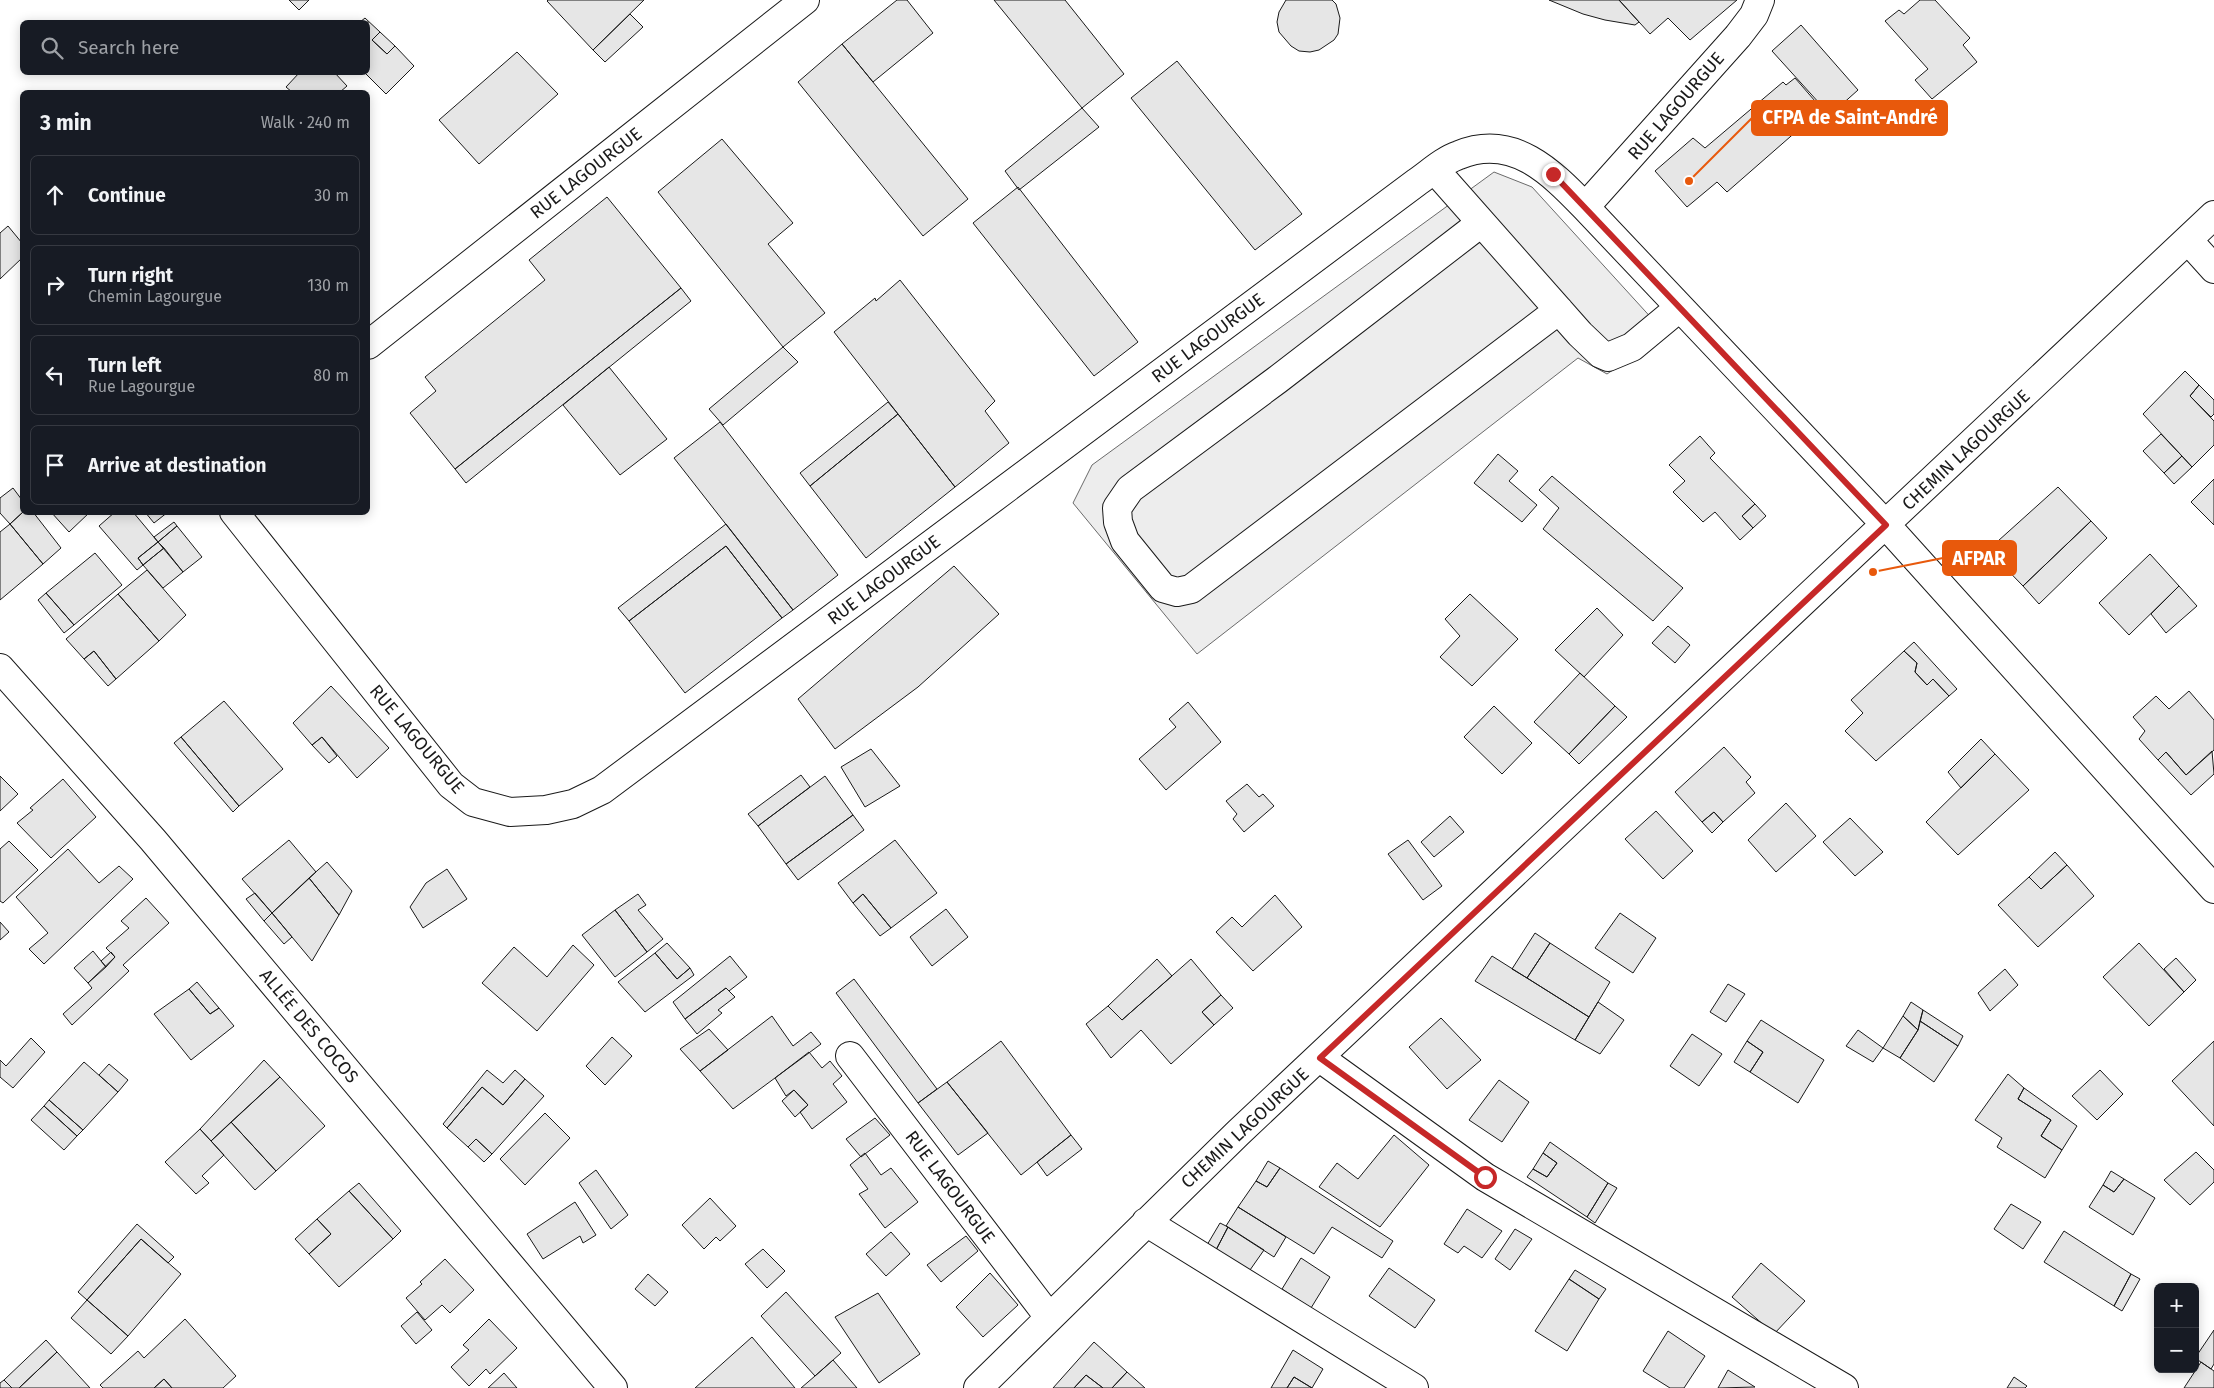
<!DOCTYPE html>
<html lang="en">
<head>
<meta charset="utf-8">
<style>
	:root { --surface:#171b24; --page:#242831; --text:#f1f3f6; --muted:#9ea1a6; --line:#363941 }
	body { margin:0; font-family:"Fira Sans",sans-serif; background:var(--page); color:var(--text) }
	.controls { position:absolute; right:15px; bottom:15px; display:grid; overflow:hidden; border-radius:8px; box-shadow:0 2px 12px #0003 }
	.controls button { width:45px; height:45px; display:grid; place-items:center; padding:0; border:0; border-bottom:1px solid var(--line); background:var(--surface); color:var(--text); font:25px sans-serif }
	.stop { position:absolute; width:15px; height:15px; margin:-11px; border:4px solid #c62828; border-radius:50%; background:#fff }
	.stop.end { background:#c62828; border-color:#fff; box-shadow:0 1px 5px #0008 }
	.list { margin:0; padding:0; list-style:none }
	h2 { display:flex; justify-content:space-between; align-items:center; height:65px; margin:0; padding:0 20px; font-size:21px }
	h2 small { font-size:16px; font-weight:400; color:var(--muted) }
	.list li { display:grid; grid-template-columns:32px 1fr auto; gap:15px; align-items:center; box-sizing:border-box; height:80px; margin:0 10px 10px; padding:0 10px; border:1px solid var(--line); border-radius:8px }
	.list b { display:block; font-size:19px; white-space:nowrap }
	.list p { margin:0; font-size:16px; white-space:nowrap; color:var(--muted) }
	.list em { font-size:16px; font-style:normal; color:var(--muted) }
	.icon { flex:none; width:28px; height:28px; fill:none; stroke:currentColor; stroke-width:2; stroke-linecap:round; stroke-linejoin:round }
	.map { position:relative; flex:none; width:2214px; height:1388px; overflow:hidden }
	.search { position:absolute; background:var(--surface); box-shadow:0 2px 12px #0003; left:20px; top:20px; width:350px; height:55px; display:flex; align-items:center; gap:12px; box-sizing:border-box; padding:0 18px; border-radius:8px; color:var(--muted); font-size:19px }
	.panel { position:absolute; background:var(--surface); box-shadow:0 2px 12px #0003; left:20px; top:90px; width:350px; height:425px; border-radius:8px }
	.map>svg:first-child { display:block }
	.parking { fill:#ededed; stroke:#6a6a6a }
	.building { fill:#e6e6e6; stroke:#1a1a1a }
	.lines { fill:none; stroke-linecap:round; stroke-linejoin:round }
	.minor-casing { stroke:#1a1a1a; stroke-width:30 }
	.minor { stroke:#fff; stroke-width:28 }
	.route { stroke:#c62828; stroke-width:6 }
	.labels { text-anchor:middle; stroke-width:4; stroke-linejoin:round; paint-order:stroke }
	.street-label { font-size:18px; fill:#1a1a1a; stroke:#fff }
	.leader { fill:none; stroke:#e8590c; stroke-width:2 }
	.callout-dot { fill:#e8590c; stroke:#fff; stroke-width:2 }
	.callout { fill:#e8590c; stroke:#e8590c; stroke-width:2 }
	.callout-label { font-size:19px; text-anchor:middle; font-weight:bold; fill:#fff }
</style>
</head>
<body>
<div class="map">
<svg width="2214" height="1388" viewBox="0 0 2214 1388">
	<rect width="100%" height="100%" fill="#fff"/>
	<path class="parking" d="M1494,172L1532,187L1666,334L1607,374L1578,358L1197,654L1073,503L1092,465Z"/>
	<path class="building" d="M289,0H309L299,10Z
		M548,0H644L593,50L547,1Z
		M897,0H907L933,33L873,82L842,44Z
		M994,0H1065L1124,74L1082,108Z
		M1286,0H1332L1336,4L1340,18L1338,34L1334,40L1319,50L1310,52L1299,51L1291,46L1279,32L1277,22L1279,12Z
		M1549,0H1619L1639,22L1635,25L1605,20L1583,14Z
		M1619,0H1737L1690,40L1668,18L1650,34Z
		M1920,0H1935L1970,38L1963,45L1977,62L1932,99L1915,80L1928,69L1885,21L1899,10L1904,14Z
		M630,14L643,27L605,62L593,50Z
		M365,18L380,32L372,40L387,54L395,46L414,66L386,94L364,72H368V22H360Z
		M1801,25L1858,90L1830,115L1772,51Z
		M380,32L395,46L387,54L372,40Z
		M842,44L968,199L923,236L798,82Z
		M517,52L558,94L479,164L439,120Z
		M1177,61L1302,214L1255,250L1131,98Z
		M300,72H334L347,86L340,92H292L286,87Z
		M1795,78L1822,109L1727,192L1717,182L1687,207L1655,171L1693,138L1705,148L1783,82L1786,85Z
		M1082,108L1099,127L1019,190L1005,171Z
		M722,139L793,223L768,244L825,313L783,347L658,192Z
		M1018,187L1138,342L1094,376L973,223Z
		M607,197L681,288L455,469L410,413L436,391L425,377L545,280L529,260Z
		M8,226L22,243V258L0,279V233Z
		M900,280L995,401L985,411L1009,443L955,487L834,332L875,298L876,301Z
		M681,288L691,301L466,483L455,469Z
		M783,347L798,362L723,425L709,409Z
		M609,367L667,439L620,475L563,405Z
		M2185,371L2199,385L2190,396L2214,421V445L2192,467L2143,414Z
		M2199,385L2214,400V414L2211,417L2190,396Z
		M888,402L898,414L810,486L800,473Z
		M898,414L955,487L866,558L810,486Z
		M720,422L838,575L793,610L674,458Z
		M2161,434L2182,456L2164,473L2143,451Z
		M1700,436L1715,453L1710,458L1755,504L1742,516L1753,528L1740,540L1715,512L1703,522L1673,492L1685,481L1669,465Z
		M1498,454L1518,471L1509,481L1537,505L1522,522L1474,483Z
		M2182,456L2192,467L2174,484L2164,473Z
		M1552,476L1683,588L1653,621L1543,529L1559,508L1539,490Z
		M2214,479V525L2191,502Z
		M2058,487L2091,521L2023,586L1988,550Z
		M13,488L22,500L23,512L10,524L0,513V498Z
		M1755,504L1766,516L1753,528L1742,516Z
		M23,512H33L61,548L43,564L10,524Z
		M51,512H90L69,532Z
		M115,512H133L158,542L138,558L143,565L137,570L99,526Z
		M145,512H168L154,523Z
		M2091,521L2107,538L2039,604L2023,586Z
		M174,522L177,526L158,542L154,537Z
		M10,524L43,564L0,600V532Z
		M726,524L793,610L782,618L726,546L629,621L618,608Z
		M177,526L202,557L183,572L158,542Z
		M158,542L164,548L143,565L138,558Z
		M726,546L782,618L685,693L629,621Z
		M164,548L183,572L163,588L143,565Z
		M95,553L122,585L74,625L46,593Z
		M2150,554L2179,586L2129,635L2099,603Z
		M954,566L999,614L918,687L835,749L798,699Z
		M147,570L186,615L159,641L118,594Z
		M2179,586L2197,606L2166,633L2151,614Z
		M46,593L74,625L64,633L38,600Z
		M118,594L159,641L116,679L94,651L84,659L66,639Z
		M1470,594L1518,639L1472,686L1440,657L1460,636L1445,619Z
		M1597,608L1623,635L1584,677L1555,650Z
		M1668,626L1690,645L1675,663L1652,643Z
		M1914,642L1957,689L1949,696L1933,679L1927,685L1915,672L1917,663L1904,651Z
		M94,651L116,679L108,686L84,659Z
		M1904,651L1917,663L1915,672L1927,685L1933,679L1949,696L1876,761L1845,731L1863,713L1851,700Z
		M1580,673L1615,706L1569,754L1534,722Z
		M331,686L389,748L357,778L322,737L312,745L293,723Z
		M2189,691L2214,720V750L2186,775L2166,752L2158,760L2139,739L2145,731L2133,717L2156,696L2169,709Z
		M224,701L283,769L239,806L181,737Z
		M1188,702L1221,742L1166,790L1139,759L1176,727L1169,719Z
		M1494,706L1532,743L1502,774L1464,737Z
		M1615,706L1627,717L1579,764L1569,754Z
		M181,737L239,806L233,812L174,743Z
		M322,737L337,756L329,763L312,745Z
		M1981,739L1995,754L1961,788L1948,772Z
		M1724,747L1751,777L1746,782L1755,793L1723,822L1714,812L1702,822L1675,792Z
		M871,749L900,786L865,807L841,767Z
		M2212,751L2214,774L2191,795L2158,760L2166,752L2186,775Z
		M1995,754L2029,790L1958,855L1926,822Z
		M801,775L810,787L758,826L748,814Z
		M0,776L18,794L0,811Z
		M825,776L853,815L786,864L758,826Z
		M63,779L96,817L51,858L17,823L33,810L30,808Z
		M1247,784L1259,797L1263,794L1274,806L1244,832L1233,819L1237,814L1226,801Z
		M1786,803L1816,836L1776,872L1748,840Z
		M1656,811L1693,851L1663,879L1625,839Z
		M1714,812L1723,822L1712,833L1702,822Z
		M853,815L864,830L798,880L786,864Z
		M1450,816L1464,832L1434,857L1421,842Z
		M1850,818L1883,852L1855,876L1823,842Z
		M289,840L316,872L272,913L242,879Z
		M895,840L937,893L891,928L863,894L853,903L838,883Z
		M1408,840L1442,886L1423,900L1388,854Z
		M9,841L38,870L3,903L0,901V849Z
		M68,849L99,883L119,866L133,879L44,964L29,949L48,933L16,897Z
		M2055,852L2067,865L2041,889L2029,877Z
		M327,862L352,891L339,915L309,878Z
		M2067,865L2094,896L2038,947L1998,905L2029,877L2041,889Z
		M447,869L467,899L423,928L410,907L426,883Z
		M309,878L339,915L312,961L272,913Z
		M255,893L272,913L264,921L246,899Z
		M638,894L646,905L638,910L663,939L647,952L615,910Z
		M863,894L891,928L880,936L853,903Z
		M1275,895L1302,927L1253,971L1216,932L1232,917L1242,927Z
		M146,898L169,923L123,965L129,971L72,1025L63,1014L92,988L88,983L115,957L106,948L129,928L121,921Z
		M946,909L968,937L932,966L910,937Z
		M615,910L647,952L615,977L582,935Z
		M272,913L292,937L284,944L264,921Z
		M1620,913L1656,938L1633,973L1595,948Z
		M0,922L9,932L0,940Z
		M1535,933L1550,943L1527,978L1512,969Z
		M667,943L690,968L677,979L655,953Z
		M1550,943L1610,982L1589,1017L1527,978Z
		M2139,943L2184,992L2149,1026L2103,977Z
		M573,945L594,965L537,1031L482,983L514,947L547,977Z
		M93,951L106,967L88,983L74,968Z
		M111,952L115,957L106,967L101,961Z
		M655,953L677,979L690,968L694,975L645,1012L618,982Z
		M730,956L747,977L729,991L726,988L685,1019L673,1002Z
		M1492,956L1589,1017L1575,1040L1475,981Z
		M2176,958L2196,980L2184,992L2164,969Z
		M1157,959L1172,976L1122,1020L1108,1006Z
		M1191,959L1221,995L1202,1012L1214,1025L1171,1064L1141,1030L1111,1058L1086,1024L1108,1006L1122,1020Z
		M2005,969L2018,985L1990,1011L1978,993Z
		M854,979L937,1089L918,1103L836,993Z
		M197,982L219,1008L210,1014L189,989Z
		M1728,984L1745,994L1726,1022L1710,1012Z
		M726,988L735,997L718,1010L722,1013L697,1034L685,1019Z
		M189,989L210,1014L219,1008L234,1026L191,1060L154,1014Z
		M1221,995L1233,1008L1214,1025L1202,1012Z
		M1598,1002L1624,1020L1600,1054L1575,1040Z
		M1911,1002L1923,1010L1918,1030L1903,1016Z
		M1923,1010L1963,1036L1958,1046L1920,1021Z
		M772,1016L793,1046L811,1032L821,1044L733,1109L700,1071Z
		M1903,1016L1918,1030L1900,1058L1883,1048Z
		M1441,1018L1481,1060L1447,1089L1409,1047Z
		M1761,1020L1824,1060L1798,1103L1750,1072L1763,1052L1747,1041Z
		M1920,1021L1958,1046L1934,1082L1900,1058L1918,1030Z
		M709,1029L728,1050L700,1071L680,1049Z
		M1858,1030L1883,1048L1873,1062L1846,1046Z
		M1692,1034L1722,1054L1699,1086L1670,1066Z
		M612,1037L632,1056L605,1085L586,1066Z
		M31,1038L45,1052L13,1088L0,1077V1060L6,1066Z
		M1001,1041L1071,1135L1021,1175L947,1082Z
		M1747,1041L1763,1052L1750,1072L1734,1062Z
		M2214,1041V1126L2172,1081Z
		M809,1052L822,1068L830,1061L842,1076L833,1084L847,1102L812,1129L800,1112L808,1105L794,1090L786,1096L775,1078Z
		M264,1060L280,1077L211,1141L200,1129Z
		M84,1062L118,1092L83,1130L49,1100Z
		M109,1064L128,1080L118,1092L99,1075Z
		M487,1070L503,1083L515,1070L525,1079L503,1105L482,1087L447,1128L443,1124Z
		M2100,1070L2123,1094L2097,1120L2072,1096Z
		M2008,1074L2024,1088L2018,1099L2051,1120L2041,1136L2062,1150L2045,1178L1997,1147L2002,1138L1975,1120Z
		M280,1077L325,1126L276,1171L231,1122Z
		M525,1079L544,1096L492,1154L476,1139L468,1147L447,1128L482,1087L503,1105Z
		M1499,1080L1529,1102L1502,1142L1469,1120Z
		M947,1082L988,1133L958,1155L918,1103Z
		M2024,1088L2077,1126L2062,1150L2041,1136L2051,1120L2018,1099Z
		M794,1090L808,1105L795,1117L782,1101Z
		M49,1100L83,1130L77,1136L44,1106Z
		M44,1106L77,1136L64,1150L31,1120Z
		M545,1113L570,1138L525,1185L500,1159Z
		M875,1118L890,1135L861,1157L846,1139Z
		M231,1122L276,1171L255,1190L211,1141Z
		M200,1129L224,1155L202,1176L209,1183L196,1194L165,1162Z
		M1071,1135L1082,1149L1047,1176L1037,1162Z
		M1394,1135L1429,1165L1380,1227L1319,1187L1337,1163L1358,1179Z
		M476,1139L492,1154L484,1162L468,1147Z
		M1550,1142L1608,1183L1587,1217L1527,1177L1533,1169L1547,1177L1557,1163L1543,1153Z
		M2196,1152L2214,1170V1182L2190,1205L2164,1180Z
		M865,1153L881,1175L891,1168L918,1202L885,1228L859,1194L868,1189L850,1165Z
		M1543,1153L1557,1163L1547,1177L1533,1169Z
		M1268,1161L1280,1168L1267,1187L1256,1181Z
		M1280,1168L1393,1241L1382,1258L1332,1227L1314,1254L1238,1207L1256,1181L1267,1187Z
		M596,1170L628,1215L611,1229L579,1183Z
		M2111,1171L2124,1179L2114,1192L2103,1185Z
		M2124,1179L2155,1198L2133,1235L2089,1207L2103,1185L2114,1192Z
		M359,1183L401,1231L393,1239L349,1191Z
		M1608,1183L1617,1188L1595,1223L1587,1217Z
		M349,1191L393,1239L339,1287L309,1254L331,1234L317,1219Z
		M710,1198L736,1226L720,1241L716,1237L704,1249L682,1225Z
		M575,1202L596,1235L583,1243L580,1236L543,1259L527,1234Z
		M2011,1204L2041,1222L2023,1249L1994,1229Z
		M1238,1207L1286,1237L1274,1257L1226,1226Z
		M1467,1209L1502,1231L1482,1258L1464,1246L1458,1253L1444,1244Z
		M317,1219L331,1234L309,1254L295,1239Z
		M1220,1223L1228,1227L1216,1250L1207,1245Z
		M137,1224L174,1257L168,1263L141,1239L87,1300L78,1292Z
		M1228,1227L1264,1250L1250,1270L1216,1250Z
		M1515,1229L1532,1239L1510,1270L1495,1259Z
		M2064,1231L2131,1274L2114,1306L2044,1262Z
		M891,1232L910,1254L886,1276L866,1254Z
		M966,1236L978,1251L941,1282L927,1265Z
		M141,1239L181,1274L128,1336L87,1300Z
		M763,1249L785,1271L767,1288L745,1264Z
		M1301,1258L1330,1277L1311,1308L1282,1289Z
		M445,1259L474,1290L450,1313L442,1305L425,1320L406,1298L422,1284L420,1282Z
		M1761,1263L1805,1301L1774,1334L1732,1297Z
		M1389,1268L1435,1300L1415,1328L1369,1296Z
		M1575,1270L1606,1289L1599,1299L1569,1279Z
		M990,1273L1018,1305L983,1337L956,1307Z
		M648,1274L668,1292L655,1306L635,1289Z
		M2131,1274L2140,1279L2122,1311L2114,1306Z
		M1569,1279L1599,1299L1567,1351L1535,1331Z
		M786,1292L841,1353L815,1376L761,1316Z
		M878,1293L920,1354L879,1383L835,1317Z
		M87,1300L128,1336L111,1354L71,1318Z
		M417,1312L432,1330L416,1344L401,1326Z
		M185,1319L236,1376L223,1388H172L164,1379L154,1388H103L100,1385L138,1351L144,1358Z
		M489,1319L517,1348L490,1374L486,1369L469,1386L451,1367L469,1350L463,1345Z
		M2214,1330V1364L2211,1369L2195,1358Z
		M1668,1331L1705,1356L1684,1388H1670L1643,1371Z
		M752,1337L795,1388H695Z
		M46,1340L57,1352L19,1388H12L4,1380Z
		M1094,1342L1127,1372L1112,1388H1103L1086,1375L1074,1388H1053Z
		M1293,1350L1323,1369L1312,1388L1294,1377L1287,1388H1271Z
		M57,1352L90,1388H19Z
		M833,1360L857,1388H801L815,1376Z
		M2201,1362L2214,1371V1388H2184Z
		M1728,1370L1755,1387L1718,1388Z
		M1127,1372L1145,1388H1112Z
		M504,1373L517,1388H488Z
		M1086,1375L1103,1388H1074Z
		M1294,1377L1312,1388H1287Z
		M2014,1377L2027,1386L2025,1388H2007Z
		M164,1379L172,1388H154Z
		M4,1380L12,1388H0V1383Z"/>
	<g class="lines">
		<g class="minor-casing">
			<path id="minor" d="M1435,170L1580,334L1601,354L1608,357L1632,347L1679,308
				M1585,207L1738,36L1754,15L1760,0
				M1481,223L1277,380L1130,489L1117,508L1118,522L1125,541L1163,588L1177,592L1191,589L1559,310
				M2188,240L2214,269
				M368,345L805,0
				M234,512L451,785L473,802L510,812L546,810L573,804L602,790L1417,182C1430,173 1444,160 1459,155C1513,133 1551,172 1585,207L1886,525L2214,889
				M0,668L153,840L613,1388
				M850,1056L1049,1317
				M1320,1058L1485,1177L1844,1388
				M1146,1222L1414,1388
				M978,1388L1238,1133L2214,215"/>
		</g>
		<use href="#minor" class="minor"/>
	</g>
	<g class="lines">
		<path class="route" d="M1485,1177L1320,1058L1886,525L1553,174"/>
	</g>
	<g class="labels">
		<g class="street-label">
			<text transform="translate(1676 106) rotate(-49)" y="6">RUE LAGOURGUE</text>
			<text transform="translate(586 173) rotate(-38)" y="6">RUE LAGOURGUE</text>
			<text transform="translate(1208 338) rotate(-37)" y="6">RUE LAGOURGUE</text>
			<text transform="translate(1966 450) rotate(-43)" y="6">CHEMIN LAGOURGUE</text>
			<text transform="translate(884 580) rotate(-37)" y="6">RUE LAGOURGUE</text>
			<text transform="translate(417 739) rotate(50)" y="6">RUE LAGOURGUE</text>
			<text transform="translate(309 1026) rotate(50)" y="6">ALLÉE DES COCOS</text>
			<text transform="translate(1245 1128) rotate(-43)" y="6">CHEMIN LAGOURGUE</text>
			<text transform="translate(950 1187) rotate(53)" y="6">RUE LAGOURGUE</text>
		</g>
	</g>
	<path class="leader" d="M1689 181L1752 118M1873 572L1943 558"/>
	<g class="callout-dot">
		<circle cx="1689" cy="181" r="5"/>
		<circle cx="1873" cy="572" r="5"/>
	</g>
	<g class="callout">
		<rect x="1752" y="101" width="195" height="34" rx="5"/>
		<rect x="1943" y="541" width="73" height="34" rx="5"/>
	</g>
	<g class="callout-label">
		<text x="1850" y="124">CFPA de Saint-André</text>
		<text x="1979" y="565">AFPAR</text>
	</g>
</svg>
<div class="controls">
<button>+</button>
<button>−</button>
</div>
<div class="stop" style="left:1485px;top:1177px"></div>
<div class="stop end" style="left:1553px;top:174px"></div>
<div class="search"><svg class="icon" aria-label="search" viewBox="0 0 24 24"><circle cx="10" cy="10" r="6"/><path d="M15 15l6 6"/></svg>Search here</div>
<section class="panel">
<h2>3 min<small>Walk · 240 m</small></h2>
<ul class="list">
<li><svg class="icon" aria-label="ahead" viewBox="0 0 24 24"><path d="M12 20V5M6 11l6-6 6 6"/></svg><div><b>Continue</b></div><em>30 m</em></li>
<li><svg class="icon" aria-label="right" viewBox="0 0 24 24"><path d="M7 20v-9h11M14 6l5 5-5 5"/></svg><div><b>Turn right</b><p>Chemin Lagourgue</p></div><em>130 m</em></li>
<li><svg class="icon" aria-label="left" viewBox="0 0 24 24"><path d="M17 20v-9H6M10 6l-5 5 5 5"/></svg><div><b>Turn left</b><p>Rue Lagourgue</p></div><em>80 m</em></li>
<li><svg class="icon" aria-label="arrive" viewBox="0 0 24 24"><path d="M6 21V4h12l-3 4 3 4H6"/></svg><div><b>Arrive at destination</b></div></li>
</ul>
</section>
</div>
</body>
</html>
